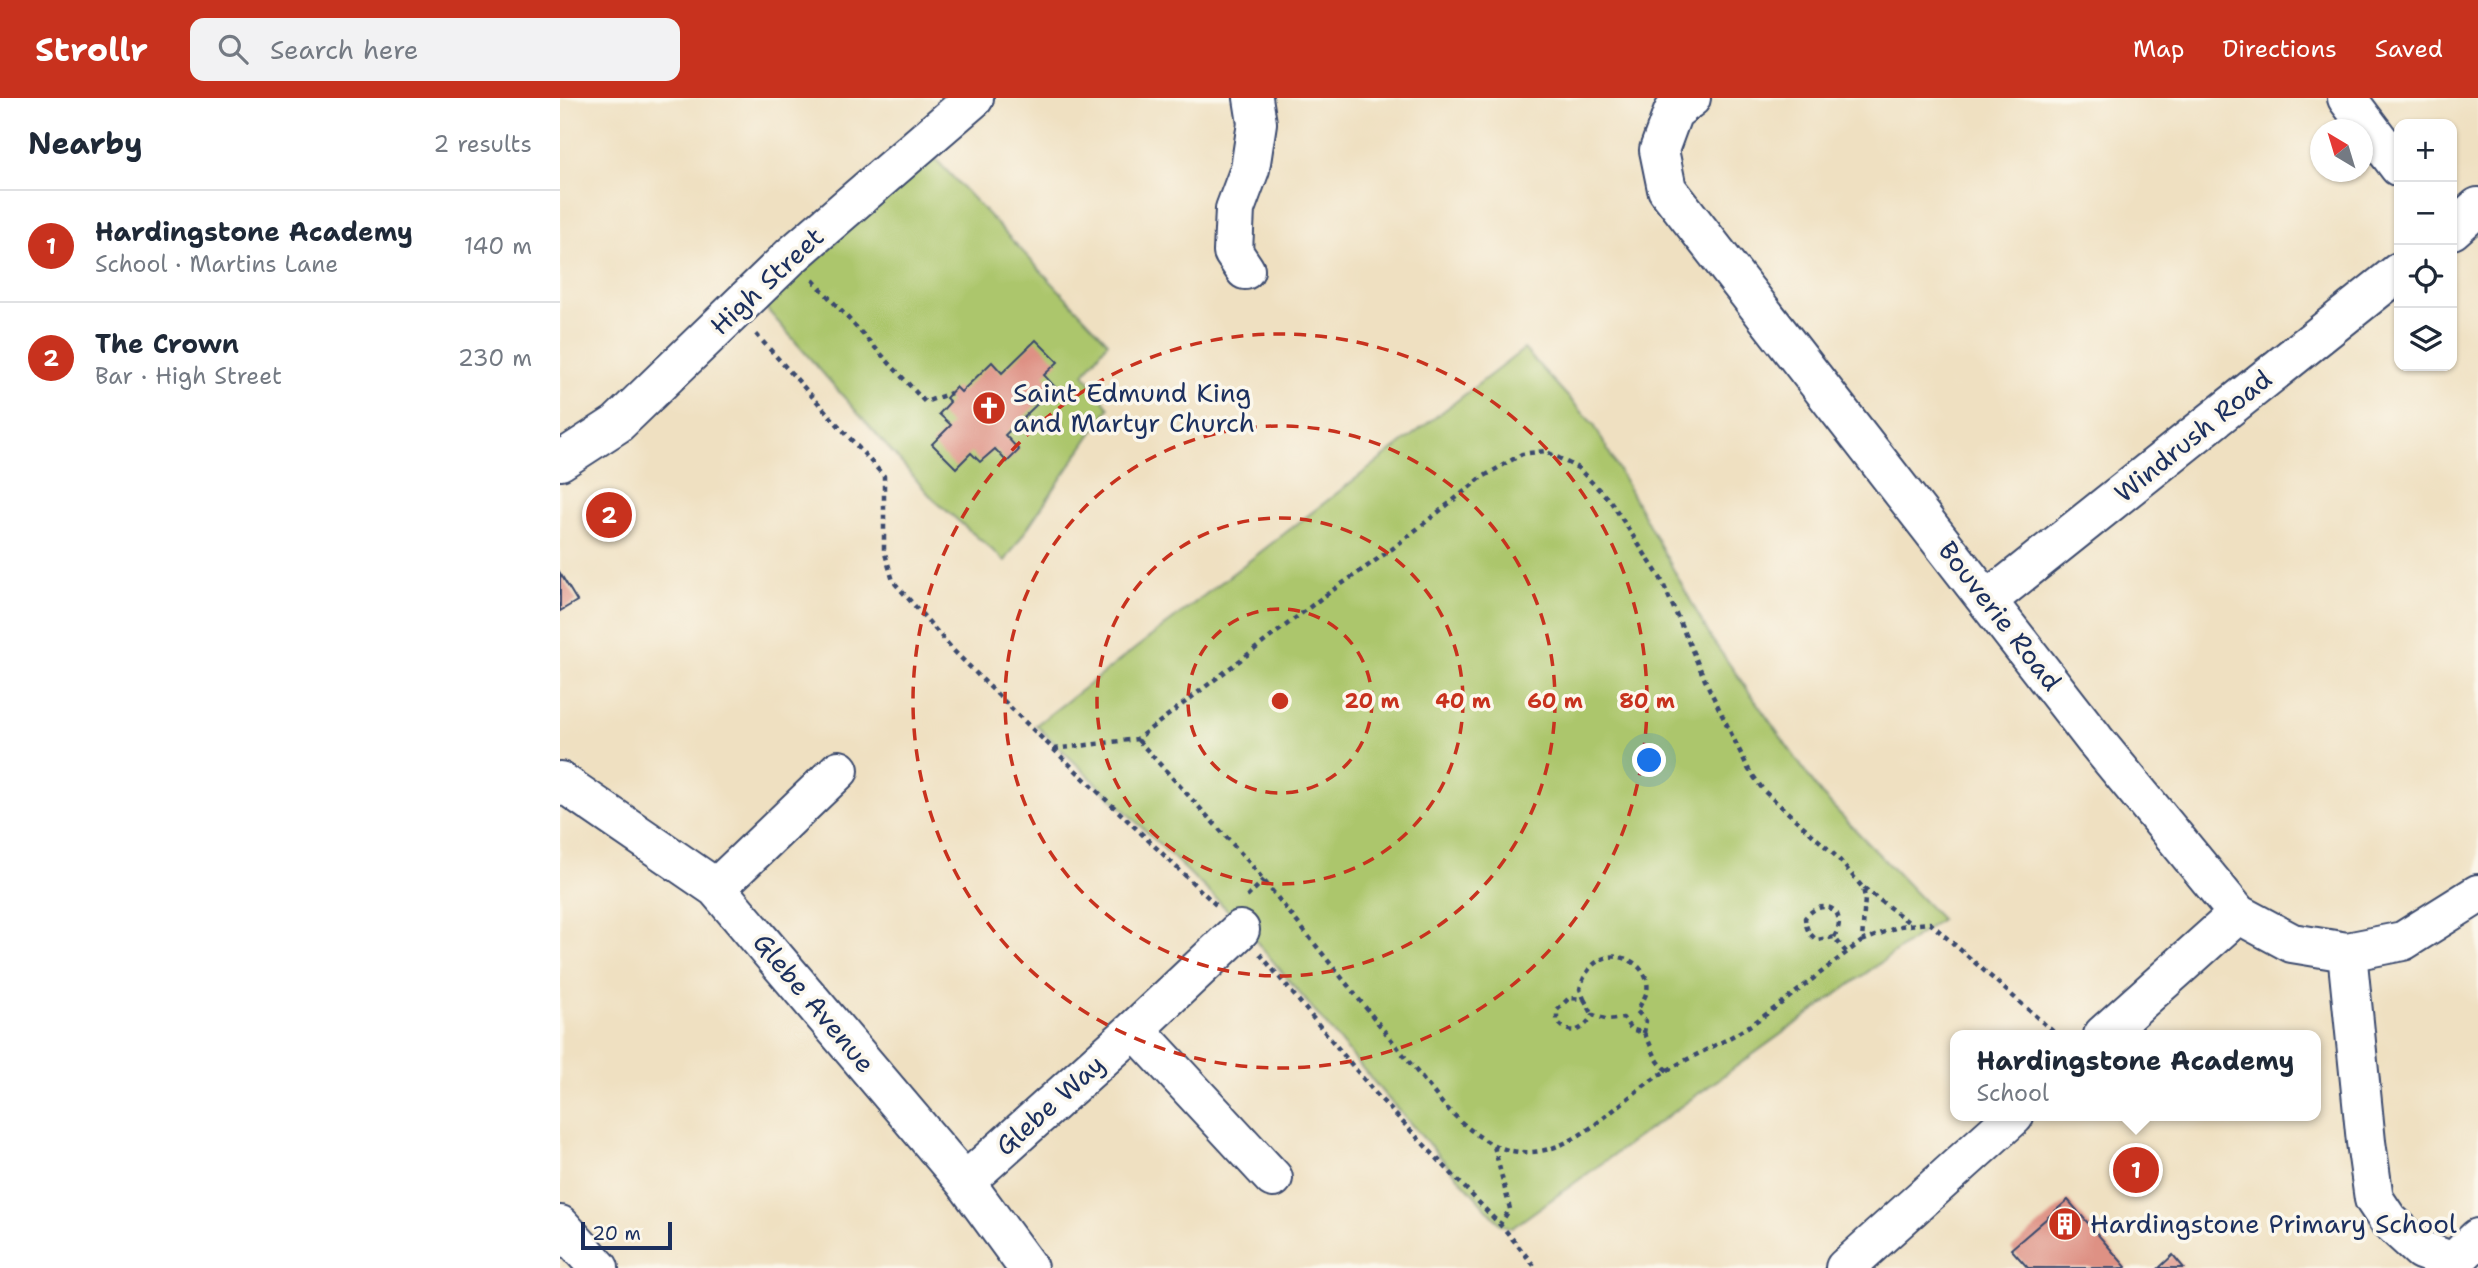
<!DOCTYPE html>
<html lang="en">
<head>
<meta charset="utf-8">
<style>
	:root { --surface:#fff; --page:#f2f2f3; --text:#1f2937; --muted:#747a83; --line:#e0e1e3; --accent:#c8321e }
	body { margin:0; font-family:"Shantell Sans",sans-serif; background:var(--page); color:var(--text) }
	.controls { position:absolute; right:21px; top:21px; display:grid; overflow:hidden; border-radius:14px; box-shadow:0 2px 5px #0004 }
	.controls button { width:63px; height:63px; display:grid; place-items:center; padding:0; border:0; border-bottom:2px solid var(--line); background:var(--surface); color:var(--text); font:35px sans-serif }
	.compass { position:absolute; left:1750px; top:21px; width:63px; height:63px; border-radius:50%; background:var(--surface); box-shadow:0 2px 5px #0004; rotate:322deg }
	.scale { position:absolute; left:21px; bottom:18px; width:91px; box-sizing:border-box; padding-left:7px; border:4px solid #1b2f5e; border-top:0; font-size:19px; line-height:24px; white-space:nowrap; color:#1b2f5e; -webkit-text-stroke:5px #fbf7ec; paint-order:stroke }
	.you { position:absolute; left:1090px; top:663px; width:24px; height:24px; margin:-18px; border:5px solid #fff; border-radius:50%; background:#1a73e8; box-shadow:0 0 0 10px #1a73e833 }
	.badge { display:grid; place-items:center; width:46px; height:46px; border-radius:50%; background:var(--accent); color:#fff; font-size:23px; font-weight:700 }
	.pin { position:absolute; translate:-50% -50%; border:4px solid #fff; box-shadow:0 2px 7px #0006 }
	.popup { position:absolute; left:1390px; top:932px; width:371px; height:91px; box-sizing:border-box; display:grid; place-content:center; border-radius:14px; background:var(--surface); filter:drop-shadow(0 2px 5px #0005); font-size:23px; white-space:nowrap; color:var(--muted) }
	.popup b { font-size:26px; color:var(--text) }
	.popup::after { content:''; position:absolute; left:50%; top:100%; margin-left:-14px; border:14px solid transparent; border-top-color:var(--surface) }
	.list { margin:0; padding:0; list-style:none }
	h2 { display:flex; justify-content:space-between; align-items:center; height:91px; margin:0; padding:0 28px; font-size:30px }
	h2 small { font-size:23px; font-weight:400; color:var(--muted) }
	.list li { display:grid; grid-template-columns:46px 1fr auto; gap:21px; align-items:center; box-sizing:border-box; height:112px; padding:0 28px; border-top:2px solid var(--line) }
	.list b { display:block; font-size:26px; white-space:nowrap }
	.list p { margin:0; font-size:23px; white-space:nowrap; color:var(--muted) }
	.list em { font-size:23px; font-style:normal; color:var(--muted) }
	.icon { flex:none; width:38px; height:38px; fill:none; stroke:currentColor; stroke-width:2; stroke-linecap:round; stroke-linejoin:round }
	.map { position:relative; flex:none; width:1918px; height:1170px; overflow:hidden }
	header { display:flex; align-items:center; gap:42px; box-sizing:border-box; height:98px; padding:0 35px; background:var(--accent); color:#fff }
	header strong { font-size:33px }
	nav { display:flex; gap:38px; margin-inline-start:auto; font-size:24px }
	.search { width:490px; height:63px; background:var(--page); display:flex; align-items:center; gap:18px; box-sizing:border-box; padding:0 24px; border-radius:14px; color:var(--muted); font-size:26px }
	main { display:flex }
	aside { flex:1; background:var(--surface) }
	.map>svg:first-child { display:block }
	.green { fill:#acc66c; stroke:#647a65; stroke-width:2 }
	.building { fill:#de9184 }
	.lines { fill:none; stroke-linecap:round; stroke-linejoin:round }
	.minor-casing { stroke:#3b4a6d; stroke-width:42 }
	.path { stroke:#3b4a6d; stroke-width:4.5; stroke-dasharray:5 5; stroke-linecap:butt }
	.minor { stroke:#fff; stroke-width:38 }
	.ring { fill:none; stroke:#c8321e; stroke-width:3.5; stroke-dasharray:12 9 }
	.labels { text-anchor:middle; stroke-width:7; stroke-linejoin:round; paint-order:stroke }
	.street-label { font-size:26px; fill:#1b2f5e; stroke:#fbf7ec }
	.poi-label { font-size:26px; fill:#1b2f5e; stroke:#fbf7ec; text-anchor:start }
	.centre { fill:#c8321e; stroke:#fbf7ec; stroke-width:3.5 }
	.ring-label { font-size:21px; text-anchor:middle; font-weight:bold; fill:#c8321e; stroke:#fbf7ec; stroke-width:7; stroke-linejoin:round; paint-order:stroke }
</style>
</head>
<body>
<header>
<strong>Strollr</strong>
<div class="search"><svg class="icon" aria-label="search" viewBox="0 0 24 24"><circle cx="10" cy="10" r="6"/><path d="M15 15l6 6"/></svg>Search here</div>
<nav><a>Map</a><a>Directions</a><a>Saved</a></nav>
</header>
<main>
<aside>
<h2>Nearby<small>2 results</small></h2>
<ul class="list">
<li><span class="badge">1</span><div><b>Hardingstone Academy</b><p>School · Martins Lane</p></div><em>140 m</em></li>
<li><span class="badge">2</span><div><b>The Crown</b><p>Bar · High Street</p></div><em>230 m</em></li>
</ul>
</aside>
<div class="map">
<svg width="1918" height="1170" viewBox="0 0 1918 1170">
	<rect width="100%" height="100%" fill="#fbf7ec"/>
	<filter id="ink" filterUnits="userSpaceOnUse"><feTurbulence type="fractalNoise" baseFrequency=".0143" numOctaves="2"/><feDisplacementMap in="SourceGraphic" scale="14" xChannelSelector="R" yChannelSelector="G"/><feConvolveMatrix kernelMatrix="1 2 1 2 8 2 1 2 1" color-interpolation-filters="sRGB"/></filter>
	<filter id="wash" filterUnits="userSpaceOnUse"><feTurbulence type="fractalNoise" baseFrequency=".00686" numOctaves="4" result="noise"/><feDisplacementMap in="SourceGraphic" scale="28" xChannelSelector="R" yChannelSelector="G"/><feGaussianBlur stdDeviation="1.57" result="paint"/><feColorMatrix in="noise" values="0 0 0 0 0 0 0 0 0 0 0 0 0 0 0 0 0 1.4 0 .05"/><feComposite in="paint" operator="in"/></filter>
	<g filter="url(#wash)">
		<rect width="100%" height="100%" fill="#efe0c1"/>
		<path class="green" d="M371,56L548,244L524,276L549,310L445,463L373,401L205,209Z
			M964,251L1034,327L1151,540L1261,696L1381,821L952,1130L940,1126L824,996L680,824L476,627Z"/>
		<g id="blocks">
			<path class="building" d="M476,242L498,264L484,277L495,289L445,337L459,352L447,364L435,351L420,364L411,355L396,370L372,346L391,327L379,316L390,304L386,300L396,289L401,294L432,264L442,275Z
				M0,475L17,503L0,513Z
				M1508,1102L1566,1169L1565,1170H1468L1451,1151Z
				M1613,1157L1624,1170H1599Z"/>
		</g>
	</g>
	<g filter="url(#ink)">
		<use href="#blocks" fill-opacity="0" stroke="#3b4a6d" stroke-width="2"/>
		<g class="lines">
			<g class="minor-casing">
				<path id="minor" d="M1131,0L1113,14L1099,52L1107,91L1535,642L1678,816L1732,845L1787,854L1843,843L1918,796
					M1787,0L1839,69
					M1892,132L1918,109
					M685,172L673,154L675,111L690,71L697,25L693,0
					M0,363L57,326L231,158L414,0
					M1428,502L1839,174
					M0,683L156,790L405,1084L468,1170
					M156,790L279,672
					M1787,854L1806,1044L1814,1101L1828,1122L1861,1152L1893,1164L1918,1140
					M575,931L713,1080
					M1543,937L1678,816
					M405,1084L575,931L680,832
					M0,1127L39,1170
					M1285,1170L1454,1018"/>
			</g>
			<path class="path" d="M253,182L365,304L391,295
				M196,236L324,378V452L333,483L395,554L463,622L657,808
				M494,651L577,641L763,499L832,451L921,380L962,356L985,353L1018,370L1051,404L1101,481L1145,582L1189,672L1204,693L1277,759L1303,790L1305,800L1302,843C1261,873 1222,908 1178,935C1149,952 1117,964 1089,984C1052,1010 1011,1058 961,1054C928,1052 904,1027 882,1005L689,764L577,641
				M1304,790L1351,826
				M687,799L704,782
				M1274,839C1290,813 1263,797 1245,820C1246,831 1249,836 1257,842L1274,839L1286,854
				M1302,843L1340,828L1370,825L1497,937
				M700,856L816,996L946,1133L976,1170
				M1024,901L1033,917
				M1084,935L1086,923L1077,913C1080,907 1085,900 1087,893C1093,861 1034,836 1020,891L1024,901L1009,900L997,912V923C1011,940 1023,932 1033,917L1048,922L1063,920L1071,931L1084,935C1094,950 1092,961 1108,973
				M934,1048L950,1111L940,1126"/>
			<use href="#minor" class="minor"/>
		</g>
	</g>
	<g class="ring">
		<circle cx="720" cy="603" r="92"/>
		<circle cx="720" cy="603" r="183"/>
		<circle cx="720" cy="603" r="275"/>
		<circle cx="720" cy="603" r="367"/>
	</g>
	<defs>
		<g id="church-disc" transform="scale(1.75)"><circle r="9.5" fill="#c8321e" stroke="#fbf7ec"/><path d="M-1.2-6h2.4v3.5h3.3v2.4h-3.3V6h-2.4V-.1h-3.3v-2.4h3.3Z" fill="#fff"/></g>
		<g id="building-disc" transform="scale(1.75)"><circle r="9.5" fill="#c8321e" stroke="#fbf7ec"/><path d="M-4-6H4V6H1V3H-1V6H-4ZM-2.5-4.3h1.7v1.8h-1.7ZM.8-4.3h1.7v1.8H.8ZM-2.5-1h1.7V.8h-1.7ZM.8-1h1.7V.8H.8Z" fill="#fff"/></g>
	</defs>
	<g fill-rule="evenodd">
		<use href="#church-disc" x="429" y="310"/>
		<use href="#building-disc" x="1505" y="1126"/>
	</g>
	<g class="labels">
		<g class="street-label">
			<text transform="translate(207 183) rotate(-43)" y="9">High Street</text>
			<text transform="translate(1633 338) rotate(-39)" y="9">Windrush Road</text>
			<text transform="translate(1440 518) rotate(52)" y="9">Bouverie Road</text>
			<text transform="translate(254 905) rotate(50)" y="9">Glebe Avenue</text>
			<text transform="translate(490 1007) rotate(-42)" y="9">Glebe Way</text>
		</g>
		<g class="poi-label">
			<text x="453" y="304">Saint Edmund King<tspan x="453" dy="30">and Martyr Church</tspan></text>
			<text x="1530" y="1135">Hardingstone Primary School</text>
		</g>
	</g>
	<circle cx="720" cy="603" r="10" class="centre"/>
	<g class="ring-label">
		<text x="812" y="610">20 m</text>
		<text x="903" y="610">40 m</text>
		<text x="995" y="610">60 m</text>
		<text x="1087" y="610">80 m</text>
	</g>
</svg>
<div class="controls">
<button>+</button>
<button>−</button>
<button><svg class="icon" aria-label="locate" viewBox="0 0 24 24"><circle cx="12" cy="12" r="6"/><path d="M12 2v4M12 18v4M2 12h4M18 12h4"/></svg></button>
<button><svg class="icon" aria-label="layers" viewBox="0 0 24 24"><path d="M12 4l9 5-9 5-9-5zM3 14l9 5 9-5"/></svg></button>
</div>
<svg class="compass" viewBox="-18 -18 36 36"><path d="M0-13l5 13h-10z" fill="#e53935"/><path d="M0 13l5-13h-10z" fill="#747a83"/></svg>
<div class="scale">20 m</div>
<div class="you"></div>
<div class="pin badge" style="left:1576px;top:1072px">1</div>
<div class="popup"><b>Hardingstone Academy</b>School</div>
<div class="pin badge" style="left:49px;top:417px">2</div>
</div>
</main>
</body>
</html>
